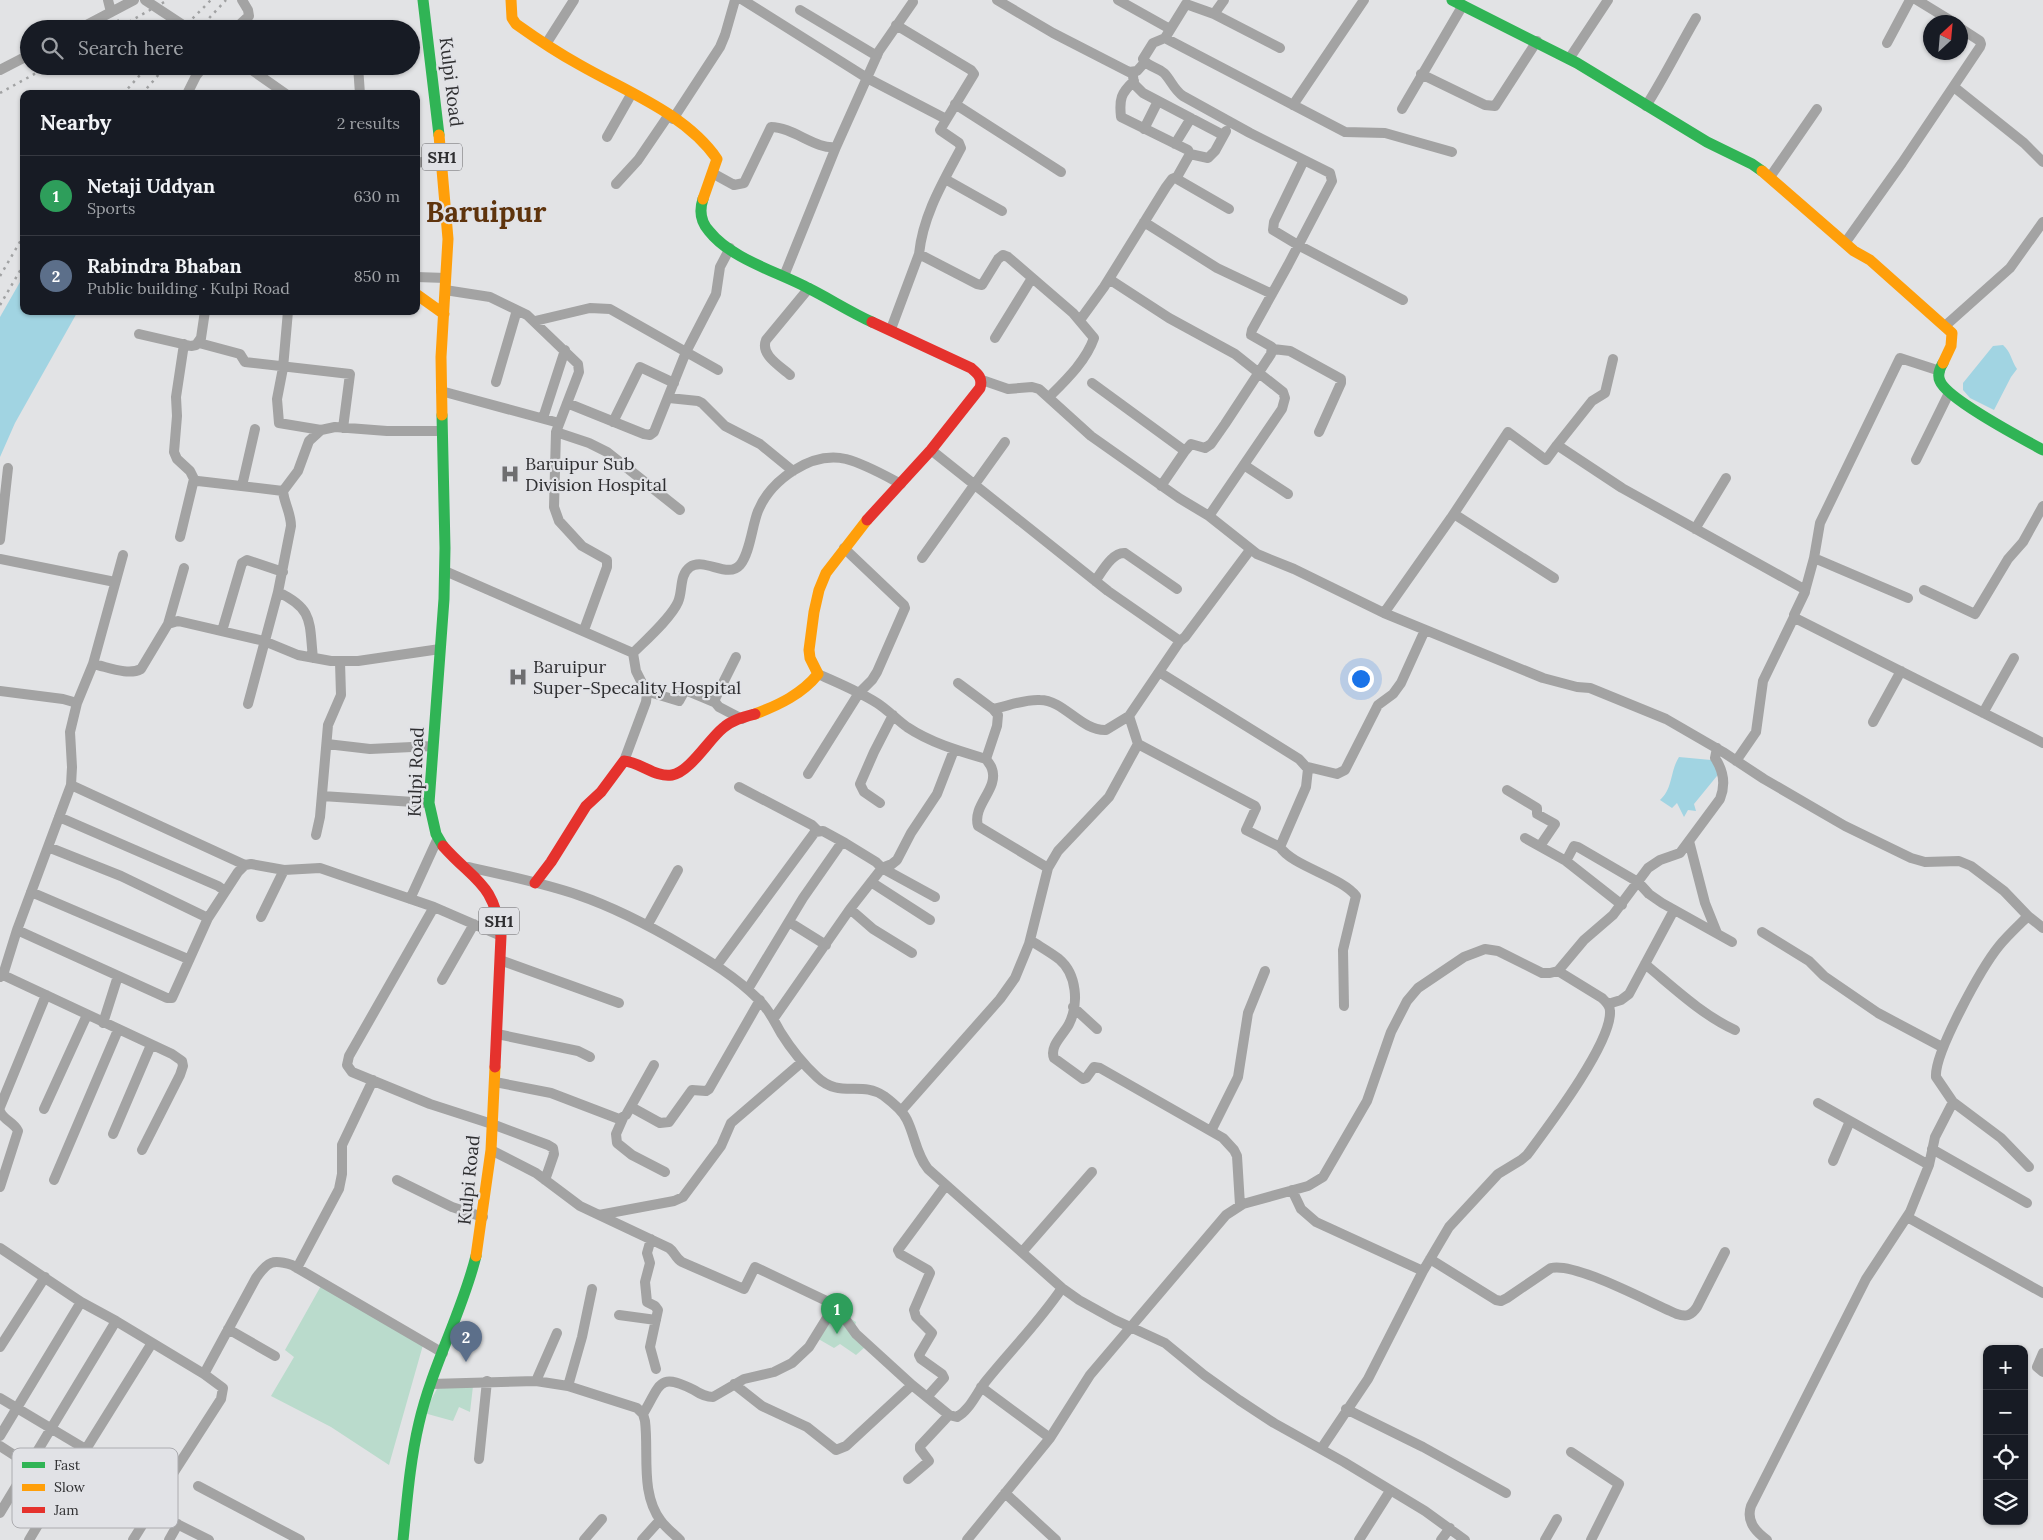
<!DOCTYPE html>
<html lang="en">
<head>
<meta charset="utf-8">
<style>
	:root { --surface:#171b24; --page:#20242c; --text:#f1f3f6; --muted:#9ea1a6; --line:#363941; --accent:#d93025 }
	body { margin:0; font-family:Lora,serif; background:var(--page); color:var(--text) }
	.controls { position:absolute; right:15px; bottom:15px; display:grid; overflow:hidden; border-radius:10px; box-shadow:0 1px 4px #0004 }
	.controls button { width:45px; height:45px; display:grid; place-items:center; padding:0; border:0; border-bottom:1px solid var(--line); background:var(--surface); color:var(--text); font:25px sans-serif }
	.compass { position:absolute; left:1923px; top:15px; width:45px; height:45px; border-radius:50%; background:var(--surface); box-shadow:0 1px 4px #0004; rotate:26deg }
	.you { position:absolute; left:1360px; top:678px; width:18px; height:18px; margin:-12px; border:4px solid #fff; border-radius:50%; background:#1a73e8; box-shadow:0 0 0 8px #1a73e833 }
	.badge { display:grid; place-items:center; width:32px; height:32px; border-radius:50%; background:var(--accent); color:#fff; font-size:16px; font-weight:700 }
	.pin { position:absolute; translate:-50% -41px; filter:drop-shadow(0 1px 2px #0008) }
	.pin::after { content:''; position:absolute; top:26px; width:18px; height:15px; background:inherit; clip-path:polygon(0 0,100% 0,50% 100%) }
	.list { margin:0; padding:0; list-style:none }
	h2 { display:flex; justify-content:space-between; align-items:center; height:65px; margin:0; padding:0 20px; font-size:21px }
	h2 small { font-size:16px; font-weight:400; color:var(--muted) }
	.list li { display:grid; grid-template-columns:32px 1fr auto; gap:15px; align-items:center; box-sizing:border-box; height:80px; padding:0 20px; border-top:1px solid var(--line) }
	.list b { display:block; font-size:19px; white-space:nowrap }
	.list p { margin:0; font-size:16px; white-space:nowrap; color:var(--muted) }
	.list em { font-size:16px; font-style:normal; color:var(--muted) }
	.icon { flex:none; width:28px; height:28px; fill:none; stroke:currentColor; stroke-width:2; stroke-linecap:round; stroke-linejoin:round }
	.map { position:relative; flex:none; width:2043px; height:1540px; overflow:hidden }
	.search { position:absolute; background:var(--surface); box-shadow:0 1px 4px #0004; left:20px; top:20px; width:400px; height:55px; display:flex; align-items:center; gap:12px; box-sizing:border-box; padding:0 18px; border-radius:28px; color:var(--muted); font-size:19px }
	.panel { position:absolute; background:var(--surface); box-shadow:0 1px 4px #0004; left:20px; top:90px; width:400px; height:225px; border-radius:10px }
	.map>svg:first-child { display:block }
	.green { fill:#badbcc }
	.water { fill:#a1d4e2 }
	.lines { fill:none; stroke-linecap:round; stroke-linejoin:round }
	.street { stroke:#a3a3a3; stroke-width:10 }
	.fast { stroke:#30b455; stroke-width:11 }
	.slow { stroke:#ff9f0a; stroke-width:11 }
	.jam { stroke:#e5322d; stroke-width:11 }
	.rail { stroke:#a1a2a3; stroke-width:2.5; stroke-dasharray:2.5 5; stroke-linecap:butt }
	.street-bridge { stroke:#a3a3a3; stroke-width:10 }
	.labels { text-anchor:middle; stroke-width:4.5; stroke-linejoin:round; paint-order:stroke }
	.shield { fill:#e1e2e6; stroke:#646567; stroke-width:1 }
	.shield-label { font-size:16px; font-weight:bold; fill:#2f2f31 }
	.street-label { font-size:18px; fill:#2f2f31; stroke:#e1e2e6 }
	.poi-label { font-size:18px; fill:#2f2f31; stroke:#e1e2e6; text-anchor:start }
	.town-label { font-size:28px; font-weight:bold; fill:#5f340d; stroke:#e1e2e6 }
	.key { fill:#e1e2e6; stroke:#acacb0; stroke-width:1 }
	.key-label { font-size:14px; fill:#2f2f31 }
</style>
</head>
<body>
<div class="map">
<svg width="2043" height="1540" viewBox="0 0 2043 1540">
	<rect width="100%" height="100%" fill="#e2e3e5"/>
	<path class="green" d="M322,1284L423,1345L389,1465L331,1427L271,1396L294,1357L285,1350Z
		M836,1309L856,1322L854,1330L865,1347L856,1355L840,1344L834,1348L815,1337Z
		M439,1385L473,1386L470,1412L459,1407L453,1421L424,1413Z"/>
	<path class="water" d="M24,275V311H78L15,423L0,457V317Z
		M2003,345C2011,352 2011,360 2017,369L2011,377L1994,410L1970,398L1963,390V383L1993,346Z
		M1679,757L1711,760L1721,771L1694,804L1696,811L1688,810L1684,817L1677,803L1672,808L1660,800C1673,789 1670,771 1679,757Z"/>
	<g class="lines">
		<path class="street" d="M108,0L111,12
			M743,0L867,78L946,119
			M997,0L1053,33L1129,72L1137,71L1145,62
			M1118,0L1170,29
			M1917,0L1953,22
			M800,10L877,56
			M1214,14L1280,48
			M896,25L971,70L974,74L940,130L959,143L961,148C943,182 923,215 919,254L977,284L982,285L998,259L1003,255L1008,257L1073,313L1094,338C1086,361 1066,380 1049,397
			M353,28V29
			M79,29L134,0
			M235,29L249,16L248,10L242,0
			M1165,38L1345,132L1385,133L1452,152
			M1887,43L1910,0
			M546,44L574,0
			M1569,59L1608,0
			M246,66L286,94
			M358,66L360,94
			M0,70L29,55
			M1421,74L1485,105L1495,106L1537,41
			M1133,76L1134,84L1143,93L1223,135
			M1134,81C1121,93 1119,99 1121,117L1188,150L1190,154L1177,177V179L1229,209
			M1954,87L2024,143L2043,162
			M187,94L196,76L204,66
			M955,104L1061,172
			M1293,105L1364,0
			M1646,106C1664,78 1679,47 1696,18
			M1402,109L1463,5
			M673,119L720,47L725,35L735,0
			M1144,129L1158,101
			M607,137L632,93
			M1175,144L1191,118
			M1190,154L1208,158L1215,151L1226,131
			M1304,160L1274,222L1273,230L1298,245L1403,300
			M416,163L442,159
			M714,174L734,185L744,183L771,127C793,127 816,150 836,147L879,51L913,2
			M1770,177L1817,109
			M945,179L1002,211
			M616,184L638,160L668,116
			M1144,222L1217,268L1272,294
			M1845,243L1902,163L1980,47L1981,44L1980,41L1960,28
			M784,276L836,147
			M416,277L446,278
			M1109,279L1169,318L1235,354L1283,392L1285,398L1282,409L1209,516
			M445,290L490,297L527,315L578,364L579,372L556,432L554,507L559,521L582,546L607,560V567L584,630
			M288,311L283,368L277,399L279,423L321,430
			M1080,320L1104,287L1166,187L1172,179L1177,177
			M535,321L590,308L610,309L718,370
			M1945,326L2010,268L2043,222
			M891,329L919,254
			M139,334L191,346L196,345L201,338L205,311
			M995,338L1032,278
			M199,343L240,354L245,362L350,374L343,428
			M184,344L176,397L177,416L174,452L177,459L190,471L194,479L198,481L283,491
			M1273,349L1290,351L1341,379V383L1319,432
			M1613,359L1605,393L1592,401L1557,445L1622,488L1804,589L1805,592L1794,615L1795,618L2043,743
			M790,375C780,366 760,355 766,340L809,288
			M982,380L1008,389L1032,387L1039,389L1091,436L1179,498L1209,516L1257,554L1294,569L1384,613L1543,678L1577,687L1590,688L1666,719L1723,752L1764,779L1845,826L1911,858L1925,862L1959,861L1971,866L2004,891L2028,916L2043,928
			M496,382L517,310
			M1092,383L1185,451L1191,444L1205,448L1211,444L1225,424L1271,354L1272,347L1251,335L1252,330L1288,265L1332,181L1330,173L1250,133L1183,96C1174,90 1171,80 1164,73C1157,67 1148,67 1143,59L1153,43L1165,38L1186,4L1214,14L1224,0
			M441,391L559,423
			M669,398L698,401L702,403L725,426L760,444L793,471
			M567,403L644,434L650,435L654,432L686,352L716,294L720,267L730,248
			M543,418L565,350
			M613,422L640,367L674,383
			M556,432L589,443L607,452L680,510
			M931,450L1108,591L1180,641
			M1916,460L1949,393
			M1244,465L1288,494
			M242,486L255,429
			M1161,486L1185,451
			M1454,514L1554,578
			M1695,529L1726,478
			M180,537L194,479
			M0,540L8,468
			M922,558L1005,442
			M1814,558L1908,598
			M0,559L115,582
			M445,571L633,653
			M1095,581C1102,572 1112,552 1125,553L1177,589
			M1924,590L1975,614L2008,559L2023,542L2043,506
			M1805,591L1814,558L1820,523L1900,358L1940,371
			M278,592C314,609 309,622 313,658
			M1384,613L1451,518L1508,432L1546,460L1557,445
			M168,624L184,568
			M222,631L242,563L247,560L283,572
			M633,653C646,640 671,618 678,602C683,591 679,575 690,567C704,557 728,579 740,565C750,553 752,526 758,511C771,480 811,451 846,459C865,464 884,475 901,484
			M736,657L714,701L719,707L742,719
			M93,664L123,555
			M1159,672L1299,759L1308,769L1306,787L1280,847C1292,866 1342,877 1356,896L1343,950L1344,1006
			M818,674C838,683 858,691 877,703C888,710 897,720 907,727C931,743 959,751 986,759C988,762 991,765 992,769C999,789 972,805 978,826L1048,868
			M958,683L993,709L998,715L997,726L986,759
			M0,691L63,699L77,703L93,664C108,667 128,676 141,669L168,624L178,621L264,641L298,655L331,661H358L440,649
			M646,691L679,701L685,690L716,703
			M248,704L278,592L291,526C291,513 284,503 283,491L298,471L309,441L321,430L335,427L387,431H442
			M993,709C1008,706 1025,699 1040,700C1064,700 1081,731 1106,730L1129,716L1180,641L1185,637L1250,550
			M1983,713L2014,658
			M1873,722L1901,671
			M327,744L370,749L433,746
			M1138,744L1255,806L1256,808L1246,830L1280,847
			M624,761L646,702L647,693L636,671L633,653
			M1736,761L1756,732L1763,681L1794,617
			M1308,767L1337,774L1345,770L1378,705L1393,694L1401,683L1425,630
			M808,774L859,693L872,680L877,672L905,608L904,605L844,548
			M71,785L245,865
			M739,787L812,825L818,831
			M1507,790L1537,808V814L1555,824L1540,846
			M322,796L429,803
			M880,803L864,792L860,784L874,752L893,715
			M59,817L218,886L225,891
			M316,835L320,817L328,725L341,695L340,662
			M1525,838L1566,861L1622,905
			M1689,841L1705,903L1717,933
			M48,847L121,876L208,918
			M1566,861L1574,846L1578,847L1638,882L1649,894L1662,903L1732,942
			M468,867C505,875 543,883 578,895C616,908 650,926 684,946C711,962 736,977 758,999C769,1009 774,1021 781,1033C791,1049 803,1064 817,1077C840,1099 861,1080 884,1096C892,1102 903,1111 907,1120C915,1136 916,1154 928,1169L1062,1288L1079,1300L1115,1320L1165,1343L1204,1375L1239,1400L1274,1423L1344,1462L1425,1511L1465,1540
			M871,882L930,920
			M31,892L188,959
			M410,899L437,840
			M434,907L349,1056L347,1065L352,1072L430,1104L492,1124L548,1145L553,1148L554,1154L545,1180
			M850,909L873,929L912,953
			M2028,916C2018,926 2007,936 1999,946C1982,967 1934,1053 1936,1077L1953,1102L2001,1138L2029,1167
			M261,917L284,870
			M789,922L826,945
			M648,924L678,870
			M17,930L167,998H172L208,918L238,872L245,865L251,864L284,870L320,868L434,907L501,936
			M1762,932L1809,961L1824,976L1878,1013L1942,1047
			M1030,940C1039,946 1050,952 1059,959C1077,974 1079,1004 1069,1024C1064,1034 1049,1046 1054,1058L1083,1079L1086,1078L1094,1067L1100,1068L1223,1138L1234,1150L1237,1156L1240,1205
			M500,960L619,1003
			M1645,964C1673,987 1702,1015 1735,1030
			M717,965L815,832L823,831L845,843
			M3,975L172,1054L182,1061L183,1066L180,1075L142,1150
			M0,977L3,975L17,930L71,785L72,767L70,732L77,703
			M442,980L474,924
			M748,989L803,898L840,845L845,843L876,862L882,868L935,897
			M1608,1004L1621,1000L1629,994L1674,910
			M1073,1007L1097,1029
			M774,1018L850,909L882,868L892,864L897,860L911,833L937,794L954,750
			M103,1023L118,976
			M497,1034L578,1051L590,1057
			M495,1082L551,1093L619,1119L626,1115L654,1065
			M1818,1103L1929,1165
			M0,1107L46,995
			M631,1107L660,1123L669,1122L692,1090L706,1091L709,1089L760,1000
			M44,1109L87,1015
			M0,1111C3,1120 14,1122 18,1131L0,1187
			M901,1111L1000,999L1015,978L1029,944L1048,868L1058,851L1109,797L1138,744L1129,716
			M623,1118L616,1134L617,1143L632,1155L665,1172
			M1211,1131L1238,1077L1248,1013L1265,971
			M113,1134L151,1045
			M1932,1149L2027,1203
			M491,1150L536,1173L580,1206L669,1248C675,1252 675,1258 682,1262L744,1289L755,1267L835,1305
			M1833,1161L1850,1121
			M54,1180L118,1030
			M397,1180L452,1207L483,1217
			M1292,1190L1301,1209L1316,1222L1423,1271
			M599,1215L674,1201L683,1197L721,1146L731,1123L802,1062
			M1907,1217L2043,1293
			M651,1239L647,1253L650,1263L645,1282L647,1302L655,1306L658,1310L650,1347L656,1369
			M0,1248L81,1302L116,1321
			M1022,1252L1092,1172
			M1430,1259L1496,1300L1501,1301L1507,1298L1551,1268C1576,1262 1650,1303 1677,1314C1686,1317 1691,1316 1697,1307L1725,1252
			M297,1268L339,1189L342,1174V1145L373,1080
			M619,1315L656,1320
			M228,1329L275,1356
			M0,1347L45,1277
			M2043,1353L2037,1367L2043,1372
			M204,1374L256,1278C268,1261 273,1259 292,1265L443,1353
			M536,1381L557,1333
			M431,1384L536,1381L568,1386L637,1408L643,1414L645,1421C649,1454 640,1493 661,1521C666,1528 674,1534 680,1540
			M734,1384L762,1406L807,1427L836,1450L846,1446L912,1385L949,1415L957,1417C970,1410 977,1392 986,1381C1011,1350 1039,1322 1062,1288
			M568,1386L582,1337L592,1289
			M981,1387L1050,1438
			M927,1397L944,1378L942,1374L921,1359L919,1355L932,1333L916,1317L914,1310L930,1273L928,1270L900,1254L898,1250L946,1185
			M0,1398L114,1466
			M1346,1409L1423,1447L1506,1493
			M643,1414C661,1384 658,1372 694,1390C700,1394 706,1397 713,1397L744,1379L774,1372L792,1363L809,1347L835,1305L856,1334L912,1385
			M0,1436L81,1302
			M0,1446L28,1464
			M86,1449L152,1343
			M1321,1449L1368,1379L1423,1271L1449,1227L1498,1174L1521,1160L1527,1155C1547,1128 1612,1043 1610,1011C1610,1005 1606,1002 1602,998L1558,971
			M1571,1452L1619,1484L1591,1540
			M479,1459L487,1381
			M908,1479L929,1461L920,1449V1446L949,1415
			M198,1486L300,1540
			M1005,1493L1056,1540
			M151,1511L209,1540
			M0,1513L116,1321L204,1374L223,1388L221,1399L154,1503L151,1511L133,1540
			M29,1540L84,1448
			M169,1540L178,1524
			M584,1540L602,1519
			M642,1540L660,1520
			M967,1540L1050,1438L1090,1375L1226,1215L1243,1204L1308,1186L1323,1177L1367,1101L1391,1032L1407,1001L1418,988L1464,957L1485,949L1498,951L1542,973H1550L1558,971L1584,940L1613,915L1648,868L1660,860L1680,853L1720,799C1726,784 1723,770 1715,758L1717,748
			M1359,1540L1390,1491
			M1441,1540L1450,1528
			M1545,1540L1557,1519
			M1767,1540C1755,1531 1746,1521 1751,1506L1866,1279L1910,1212L1929,1165L1935,1137L1953,1102"/>
		<path class="fast" d="M423,0L439,135
			M1452,0L1577,63L1707,142L1752,164L1762,171
			M703,199C699,211 701,222 709,231C731,259 778,272 808,288C830,299 850,312 872,322
			M1943,363C1940,368 1937,375 1940,381C1947,399 2023,439 2043,450
			M442,415L445,548L444,599L429,803L436,834L443,846
			M403,1540C407,1501 410,1461 419,1423C432,1366 462,1313 476,1256"/>
		<path class="slow" d="M511,0L512,18L516,24C537,39 558,53 580,65C627,92 686,114 717,159L703,199
			M439,135L448,239L441,357L442,415
			M1762,171L1854,251L1870,260L1952,333L1951,346L1943,363
			M416,294L444,314
			M755,714C779,705 802,694 818,674L810,658L809,650L814,612L819,590L826,573L867,520
			M476,1256L491,1150L495,1067"/>
		<path class="jam" d="M867,520L931,450L980,388C983,378 978,374 971,368L872,322
			M443,846C475,882 494,882 501,936L495,1067
			M535,883L551,862L586,806L601,792L624,761C640,762 656,778 672,775C690,772 709,739 723,728C732,720 744,717 755,714"/>
		<path class="rail" d="M104,29L121,19
			M116,29L168,0
			M182,29L211,0
			M199,29L226,0
			M0,93L49,66
			M123,94L148,66
			M142,94L166,66
			M0,276L24,235
			M0,305L24,264"/>
		<path class="street-bridge" d="M145,0L189,29"/>
	</g>
	<defs>
		<g id="hospital-bare" transform="scale(1.5)"><path d="M-5-5h3v3.5h4V-5h3V5h-3V1.5h-4V5h-3Z" fill="#6e6e70" stroke="#e1e2e6" stroke-width="2.5" paint-order="stroke"/></g>
	</defs>
	<g fill-rule="evenodd">
		<use href="#hospital-bare" x="510" y="474"/>
		<use href="#hospital-bare" x="518" y="677"/>
	</g>
	<g class="labels">
		<g class="shield">
			<rect x="422" y="143.5" width="40" height="27" rx="4"/>
			<rect x="479" y="907.5" width="40" height="27" rx="4"/>
		</g>
		<g class="shield-label">
			<text x="442" y="163">SH1</text>
			<text x="499" y="927">SH1</text>
		</g>
		<g class="street-label">
			<text transform="translate(451 82) rotate(83)" y="6">Kulpi Road</text>
			<text transform="translate(416 772) rotate(-88)" y="6">Kulpi Road</text>
			<text transform="translate(469 1180) rotate(-84)" y="6">Kulpi Road</text>
		</g>
		<g class="poi-label">
			<text x="525" y="470">Baruipur Sub<tspan x="525" dy="21">Division Hospital</tspan></text>
			<text x="533" y="673">Baruipur<tspan x="533" dy="21">Super-Specality Hospital</tspan></text>
		</g>
		<g class="town-label">
			<text x="486" y="222">Baruipur</text>
		</g>
	</g>
	<rect x="12" y="1448" width="166" height="80" rx="8" class="key"/>
	<rect x="22" y="1462" width="23" height="6" fill="#30b455"/>
	<rect x="22" y="1484" width="23" height="7" fill="#ff9f0a"/>
	<rect x="22" y="1507" width="23" height="6" fill="#e5322d"/>
	<g class="key-label">
		<text x="54" y="1470">Fast</text>
		<text x="54" y="1492">Slow</text>
		<text x="54" y="1515">Jam</text>
	</g>
</svg>
<div class="controls">
<button>+</button>
<button>−</button>
<button><svg class="icon" aria-label="locate" viewBox="0 0 24 24"><circle cx="12" cy="12" r="6"/><path d="M12 2v4M12 18v4M2 12h4M18 12h4"/></svg></button>
<button><svg class="icon" aria-label="layers" viewBox="0 0 24 24"><path d="M12 4l9 5-9 5-9-5zM3 14l9 5 9-5"/></svg></button>
</div>
<svg class="compass" viewBox="-18 -18 36 36"><path d="M0-13l5 13h-10z" fill="#e53935"/><path d="M0 13l5-13h-10z" fill="#9ea1a6"/></svg>
<div class="you"></div>
<div class="pin badge" style="left:837px;top:1334px;background:#2e9e5b">1</div>
<div class="pin badge" style="left:466px;top:1362px;background:#5c6f8a">2</div>
<div class="search"><svg class="icon" aria-label="search" viewBox="0 0 24 24"><circle cx="10" cy="10" r="6"/><path d="M15 15l6 6"/></svg>Search here</div>
<section class="panel">
<h2>Nearby<small>2 results</small></h2>
<ul class="list">
<li><span class="badge" style="background:#2e9e5b">1</span><div><b>Netaji Uddyan</b><p>Sports</p></div><em>630 m</em></li>
<li><span class="badge" style="background:#5c6f8a">2</span><div><b>Rabindra Bhaban</b><p>Public building · Kulpi Road</p></div><em>850 m</em></li>
</ul>
</section>
</div>
</body>
</html>
